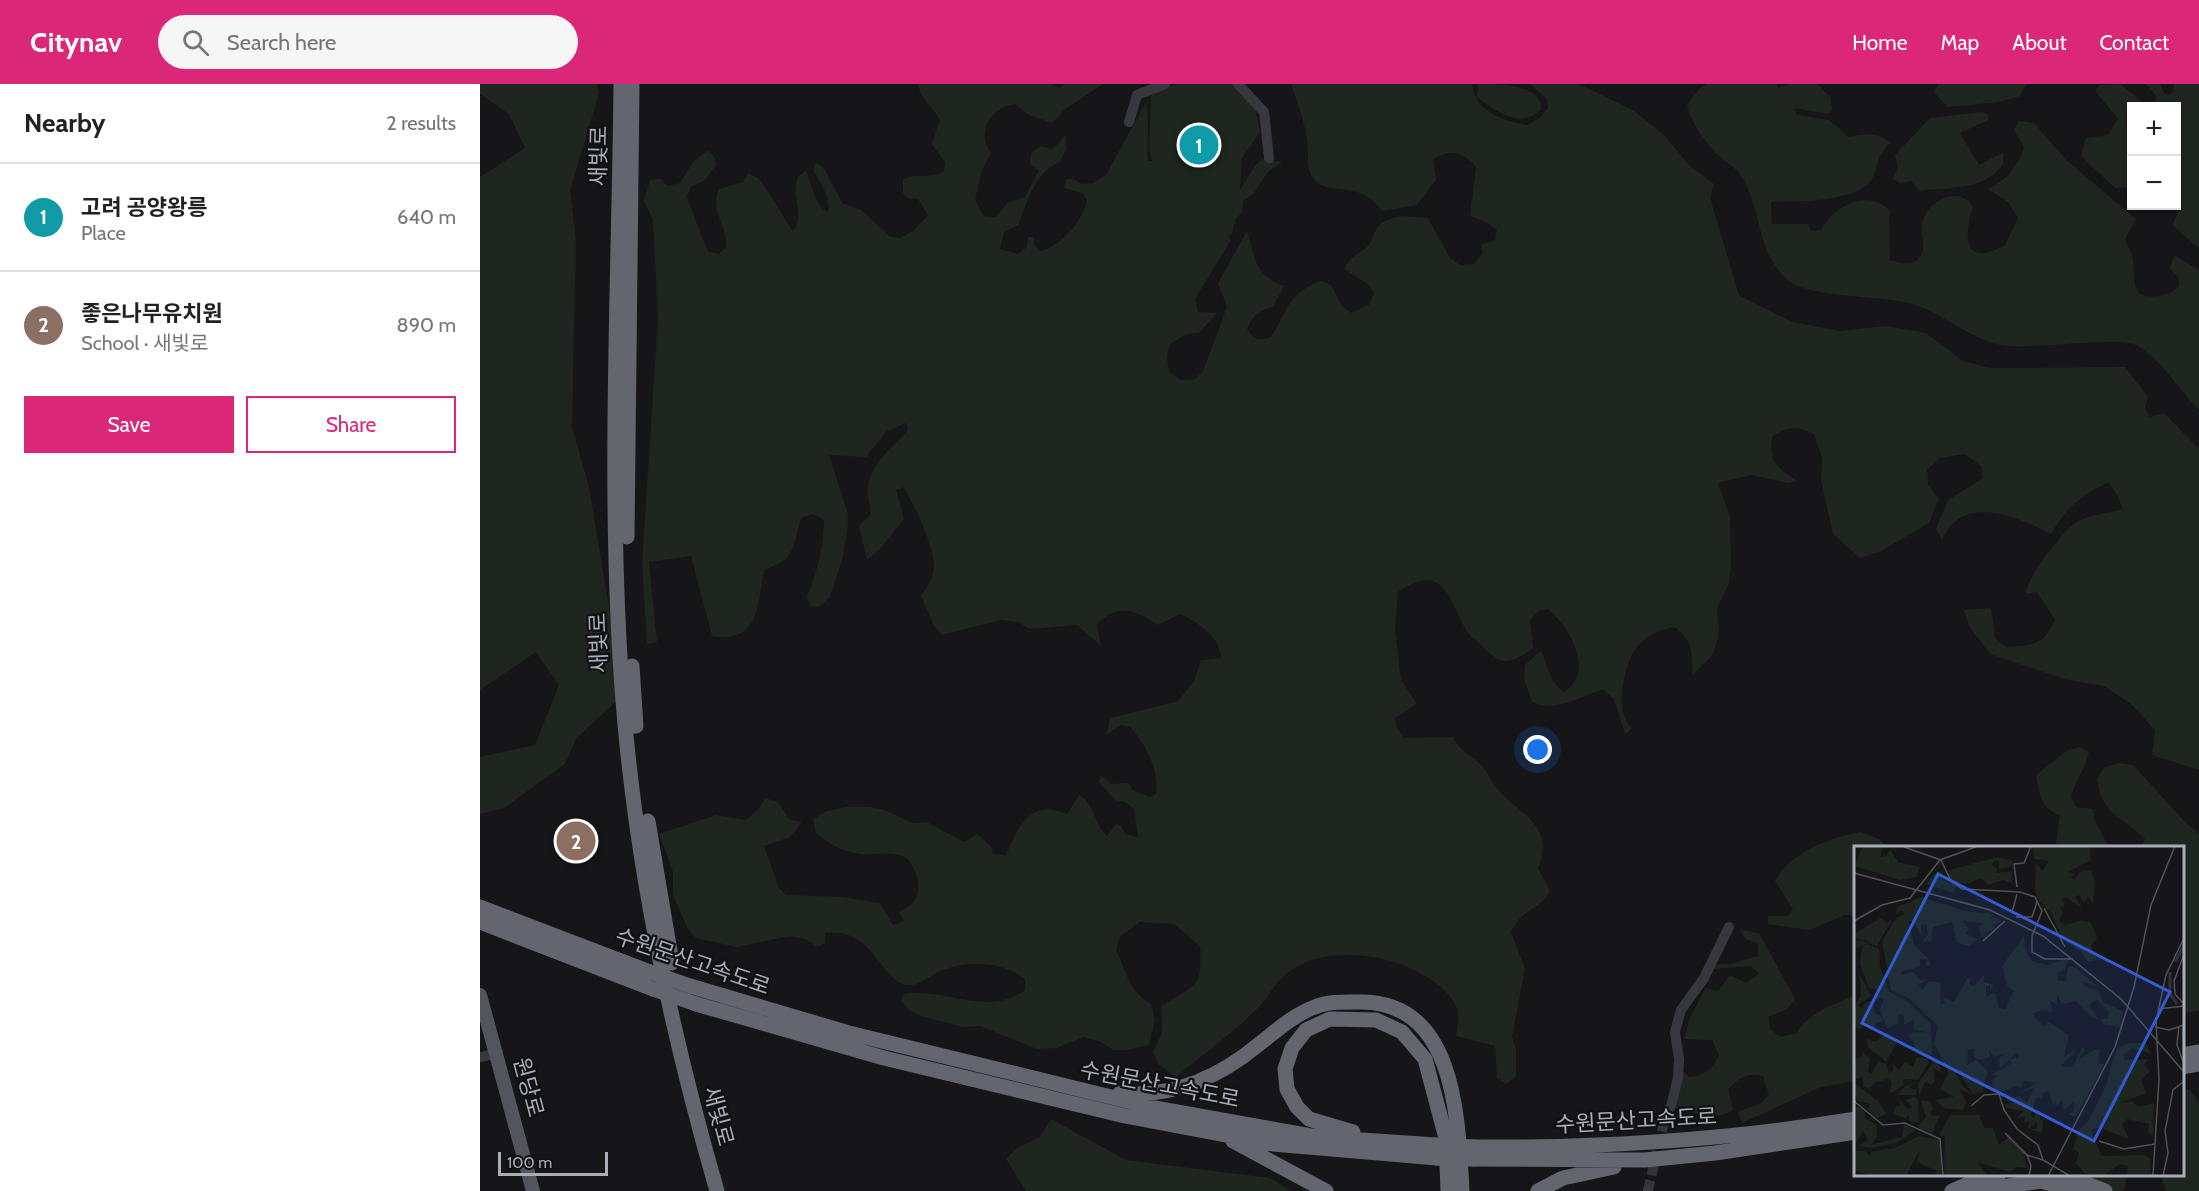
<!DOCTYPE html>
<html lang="en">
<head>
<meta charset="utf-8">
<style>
	:root { --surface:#fff; --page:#f6f6f6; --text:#202124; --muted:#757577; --line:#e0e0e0; --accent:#db2777 }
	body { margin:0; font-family:Cabin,"Noto Sans KR",sans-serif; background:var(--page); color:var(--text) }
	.controls { position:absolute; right:18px; top:18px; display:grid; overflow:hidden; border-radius:0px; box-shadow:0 2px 4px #0004 }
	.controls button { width:54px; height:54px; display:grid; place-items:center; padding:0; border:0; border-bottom:2px solid var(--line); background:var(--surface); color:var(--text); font:30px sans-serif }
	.scale { position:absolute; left:18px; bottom:15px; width:110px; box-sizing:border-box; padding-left:6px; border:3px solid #a8adb8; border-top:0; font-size:16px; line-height:21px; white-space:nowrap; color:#a8adb8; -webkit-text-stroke:4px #111113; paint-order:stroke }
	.you { position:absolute; left:1058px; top:666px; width:21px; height:21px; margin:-15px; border:4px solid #fff; border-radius:50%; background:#1a73e8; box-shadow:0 0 0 9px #1a73e833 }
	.badge { display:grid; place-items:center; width:39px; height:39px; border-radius:50%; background:var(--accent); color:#fff; font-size:20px; font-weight:700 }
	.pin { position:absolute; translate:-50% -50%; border:3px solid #fff; box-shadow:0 2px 6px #0006 }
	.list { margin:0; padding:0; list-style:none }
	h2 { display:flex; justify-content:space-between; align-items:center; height:78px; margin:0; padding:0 24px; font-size:26px }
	h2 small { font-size:20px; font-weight:400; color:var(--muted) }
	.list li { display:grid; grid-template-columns:39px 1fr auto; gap:18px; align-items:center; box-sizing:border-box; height:108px; padding:0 24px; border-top:2px solid var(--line) }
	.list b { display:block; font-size:22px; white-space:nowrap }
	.list p { margin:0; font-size:20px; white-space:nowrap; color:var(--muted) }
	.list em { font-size:20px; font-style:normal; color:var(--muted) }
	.actions { display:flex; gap:12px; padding:18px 24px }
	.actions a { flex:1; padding:14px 0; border:2px solid var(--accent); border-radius:0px; text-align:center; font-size:21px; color:var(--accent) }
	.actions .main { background:var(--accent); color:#fff }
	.icon { flex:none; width:33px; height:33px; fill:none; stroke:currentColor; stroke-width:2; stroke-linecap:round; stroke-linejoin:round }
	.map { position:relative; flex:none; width:1719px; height:1107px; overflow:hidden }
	header { display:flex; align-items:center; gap:36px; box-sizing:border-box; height:84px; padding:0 30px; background:var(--accent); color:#fff }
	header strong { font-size:28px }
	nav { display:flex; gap:33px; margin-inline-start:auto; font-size:21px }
	.search { width:420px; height:54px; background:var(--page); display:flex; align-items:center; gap:15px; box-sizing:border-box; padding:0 21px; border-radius:33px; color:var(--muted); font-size:22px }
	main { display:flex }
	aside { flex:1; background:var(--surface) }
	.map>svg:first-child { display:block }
	.green { fill:#1e261f }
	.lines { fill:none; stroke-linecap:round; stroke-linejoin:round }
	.minor-tunnel { stroke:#333438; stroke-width:10; stroke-dasharray:10 5; stroke-linecap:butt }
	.minor { stroke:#37383d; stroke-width:10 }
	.major { stroke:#53555c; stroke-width:14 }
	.highway { stroke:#63666e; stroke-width:15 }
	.highway-bridge { stroke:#63666e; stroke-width:15 }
	.labels { text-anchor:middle; stroke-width:4.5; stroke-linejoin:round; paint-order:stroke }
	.street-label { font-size:22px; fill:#a8adb8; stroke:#111113 }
	.inset-river { fill:none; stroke:#2c353c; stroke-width:3 }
	.inset-road { fill:none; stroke:#505258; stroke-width:1.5 }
	.view { fill:#325cd3; fill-opacity:0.15; stroke:#325cd3; stroke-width:3 }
	.inset-edge { fill:none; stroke:#a8adb8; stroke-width:3 }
</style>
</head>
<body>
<header>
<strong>Citynav</strong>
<div class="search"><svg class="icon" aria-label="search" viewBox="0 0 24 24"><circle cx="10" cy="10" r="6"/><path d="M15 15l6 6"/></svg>Search here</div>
<nav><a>Home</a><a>Map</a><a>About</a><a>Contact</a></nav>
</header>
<main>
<aside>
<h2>Nearby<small>2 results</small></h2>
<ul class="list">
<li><span class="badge" style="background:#0f9aa8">1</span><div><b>고려 공양왕릉</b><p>Place</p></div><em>640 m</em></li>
<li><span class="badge" style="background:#8d6e63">2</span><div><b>좋은나무유치원</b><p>School · 새빛로</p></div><em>890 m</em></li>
</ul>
<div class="actions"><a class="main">Save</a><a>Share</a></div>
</aside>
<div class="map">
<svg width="1719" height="1107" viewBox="0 0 1719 1107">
	<rect width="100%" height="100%" fill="#161618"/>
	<path class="green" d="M0,0H117L119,9L90,106L96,156L92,343L109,403L130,529L138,616L97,653L85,680L24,724L0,730V673L55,661L79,601L56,568L0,606V93L45,64L29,30L0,10Z
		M438,0H573L579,4L585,0H623L584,26L572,39L549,31L535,20C512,23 495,48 511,69L502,86L495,116L504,132L516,133L527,119L545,113L559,86L550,80L551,70L560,62L573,65L586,51V65L580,78C554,88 548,118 538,141L524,148L520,165L538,170L547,163L548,153H554V161L560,167C582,162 604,136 607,115L602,109L584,104L586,95H594L601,100L613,99L626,91L666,18C670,37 666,57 668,77H672L669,64L671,10L695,0H754L774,20L780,48L762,74L760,106L775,82L783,75L802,78L788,88L773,110L763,117L762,129L756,134L752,149L749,151L751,156L715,215L718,228L737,229L719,249L706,250L689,261L687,273L689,288L701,296L715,295L723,287L747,223L738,199L767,147C775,174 775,192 804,202L793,223C778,226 773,232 767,245C774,256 779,257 791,253C808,227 807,209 841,197L851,201L861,221L871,229L889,221L894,210L888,200L864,185C870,173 877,171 887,163C892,158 892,152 896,146C908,128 929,132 948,134L970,174L980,181L994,180L1003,170L1001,161L1015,156L1017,146L1008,139L990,132L996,83C983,67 971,65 953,75L956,96L937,121L902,127C879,94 850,114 834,95C827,87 828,77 828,68C828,45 818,21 811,0H992C995,28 1022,36 1047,41L1059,34L1068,25L1067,15L1050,0H1099L1154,27L1183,50L1210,82L1234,100L1230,114L1259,211L1312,238L1360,247L1405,242L1446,249L1483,277L1509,284L1645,283L1668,313L1665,324L1670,333L1684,329L1719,365V686L1672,671L1675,646L1651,620L1624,602L1588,596L1510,570L1489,542L1484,526L1511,524L1515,554L1526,563C1553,561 1563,562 1575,536L1557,508L1546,510C1545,496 1583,446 1597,438C1610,430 1628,430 1642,425L1639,414L1629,398C1600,412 1588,422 1571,450C1537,432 1482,409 1462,456L1456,445L1468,416L1503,394L1501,382L1485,370L1459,374L1447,386L1448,401L1459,414L1449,439L1401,467L1380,474L1353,450L1341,396L1342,373L1334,350C1315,342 1309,342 1292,353C1289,380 1297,383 1317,397L1309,399L1271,391L1238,399L1250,432L1251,484L1249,499L1237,525L1239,548L1236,562L1232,572L1212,591C1213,571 1212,554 1194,543C1159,550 1149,568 1143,601C1141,619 1140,630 1152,645L1145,650L1134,615L1123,605C1102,612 1073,630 1052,618L1044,595L1045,581L1061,566L1072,596L1083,608C1117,590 1089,542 1068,525L1058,527L1050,537L1053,564C1027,582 1021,582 999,559C994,555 989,551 986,546C968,514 964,477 918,508L915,546L921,596L937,620L915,634L917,644L924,654L973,653C979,667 992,671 1002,682C1008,688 1010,696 1015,702C1039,732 1076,740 1058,784L1070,807C1059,828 1041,823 1031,849L1045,884L1032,953L1036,965V992L1026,1000L1017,994L1015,962L976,952C977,945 979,936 978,929C976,913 955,897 942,890C903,868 838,860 803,893C792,902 787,916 777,925C752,949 723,971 696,993L678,980L673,968L682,949L681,922C713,902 724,905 720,862L694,840L659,838L640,853L636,866C648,890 647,905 671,920L675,936L669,961L646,966H633L619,957L603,953L577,964L557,965L500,942L482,943L442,932L429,926L421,917L424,910C467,903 507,934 545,906V895C520,876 481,875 453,891C444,896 438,902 427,901C400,897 394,843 345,849V859L338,863L325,855L309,852L257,863L216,854L207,843L193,811V788L179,750L236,731L266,736L279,725L285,714L298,718L310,736L322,738L310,753L284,762L299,804L306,811L363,813L400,819L413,841L424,837L419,828C426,824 433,821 436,813C442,802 435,777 423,772C408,767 396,771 381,770C363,768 349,760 336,749L333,735L347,727L367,723H389L404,726L433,739L447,738L484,758L497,750L511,762L513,770L526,771C539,741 551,715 587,730L599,711C615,720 614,740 627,752L636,740L641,742L645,750L658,753L654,725L645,718L635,716L619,698L621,691L632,700L649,699L652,706L670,713L676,710C679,685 666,661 650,643L641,641L627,650L630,634L698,617L714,597L721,576L741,574C740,552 718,539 700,530L678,541C654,526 638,518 617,541L621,562L597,541L550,545L538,538L521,536L462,551L454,542L441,512C447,502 454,494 454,482C453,460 435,421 423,403L416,406L424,435L399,466L387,476L379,442L391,430C390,422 386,409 388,401C394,377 413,362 428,346L426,339L407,347L386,373L349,371L368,430L367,449L362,476L350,513L339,523L330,522L327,513C337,487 344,464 344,436L333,430L321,434C313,461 316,477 285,485C276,517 283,560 232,552L211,472L169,478L177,558L167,560L162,479L178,235L173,136L164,117L170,96L181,95L187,102L200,99L214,77L228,66L235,74L236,81L225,96L211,103L207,113L225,161L229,168L239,170L246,164C249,141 229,130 239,105L263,98L268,89L278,94L285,103L312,146L315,145C324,123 311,116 318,92L326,87C332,99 335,123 348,128C351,113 340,98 333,86L336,78L345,86L362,119L381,126L411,153L420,154L433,147L448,131L438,115L428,114L423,109V96C436,87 450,97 464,87L465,78L452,60L460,36C452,21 442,19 438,0Z
		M998,0C1020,0 1062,0 1061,25C1040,46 1017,28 997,13Z
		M1227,0H1296L1298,4L1308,0H1337L1350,12L1352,26L1347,30L1314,24L1317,31L1349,36L1369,53C1385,49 1398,48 1411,59C1393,74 1398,90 1390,98C1369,119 1319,117 1291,118L1292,140H1328L1331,147L1341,146C1355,121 1388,103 1411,128L1409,133L1410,176C1418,178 1428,183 1437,176C1449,167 1440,153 1442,141C1444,126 1459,112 1474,112C1483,112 1488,116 1493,123C1483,154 1484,184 1525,161L1538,134L1528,118L1508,105C1527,96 1537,83 1544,64L1534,46L1539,37L1554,39L1586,76L1656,135L1645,155C1648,163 1653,170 1653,178C1656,196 1649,216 1678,212C1687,210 1693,209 1699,202V194L1690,185L1694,171L1719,186V326C1699,306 1681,275 1656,261C1637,251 1549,267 1520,261C1489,254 1461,228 1429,219C1399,212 1329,213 1309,197C1275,169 1283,126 1261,92C1255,82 1246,79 1238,71C1225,58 1211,39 1207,21L1220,4Z
		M1458,0H1546L1540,12L1519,18L1467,23L1454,8Z
		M1640,0L1661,17L1673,19L1677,13L1666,0H1680L1684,9L1689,11L1693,8L1694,0H1719V164L1692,141L1701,124L1696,119V22H1652L1651,103L1635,104L1601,72L1606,54L1628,51L1638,35L1615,7L1620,1Z
		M1502,28L1508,31V36L1480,49L1499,81L1523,69V80C1505,107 1468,103 1439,107L1431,97L1420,99L1412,95L1418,83L1415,71L1450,34Z
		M1600,663L1609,668C1606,684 1595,697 1591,713L1596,723L1613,725L1615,737L1629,763H1584L1576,760L1580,731C1561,726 1559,708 1556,691L1586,667Z
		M1639,679L1653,681L1707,740L1719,749V927L1703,929L1702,764L1661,763L1665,755C1641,731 1623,733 1617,695L1625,683Z
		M1380,748L1399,755L1407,763L1376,764L1375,832L1365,831L1329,846L1288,840V832H1308L1313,825L1295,797C1309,769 1351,753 1380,748Z
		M1260,846L1279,849L1315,915L1307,925L1288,933L1290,945L1301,953L1317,949C1328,928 1355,921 1375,911V997L1341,1003L1262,1039L1258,1028L1281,1019L1289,1011L1283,992C1267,988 1258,995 1248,1005L1253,1026C1231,1038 1217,1028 1195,1024L1201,985L1209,993C1226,991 1232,986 1239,971L1232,956L1204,955L1210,933L1226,904L1238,907L1250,891L1266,899L1279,890L1271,882L1232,885L1234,880H1251L1278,872V860L1266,855Z
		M1703,1005L1710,1006L1719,1019V1107H1686L1680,1091L1702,1090Z
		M571,1035L646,1076L790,1094L811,1107H546L526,1075L537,1064L560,1053Z
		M1582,1091H1647L1644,1107H1578Z"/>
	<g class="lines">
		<path class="minor-tunnel" d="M1168,1106L1186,1030"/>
		<path class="minor" d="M758,0L784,28L789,74
			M649,38L657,11L685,0
			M0,973L18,969
			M1186,1030L1191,1022L1198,994L1199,975L1195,948L1201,926L1224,894L1249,843
			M1168,1107V1106"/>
		<path class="major" d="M0,911L53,1107"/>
		<path class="highway" d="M141,0C139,205 127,413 143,617C156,782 191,948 237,1107
			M147,453L152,0
			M152,582L156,642
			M168,737L192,879
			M0,823L170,888
			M0,838L173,905
			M210,902L369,949L680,1025L837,1053L956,1061
			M216,920L404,974L645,1032L793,1060L957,1074
			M1702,971L1719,968
			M1702,983L1719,980
			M640,1009C693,1014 738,994 778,961C795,948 814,930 835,923C849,917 865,918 880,918C977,917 978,1037 982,1107
			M873,1048L829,1035L817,1023L807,1005L805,985L812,964L826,946L850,935L896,936L922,948L945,975L966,1054L968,1107
			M753,1057L846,1107
			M994,1063C1122,1064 1248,1056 1376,1035
			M994,1075L1165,1076L1235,1069L1376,1048
			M1581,1090L1625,1107
			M1058,1107L1083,1094L1134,1083
			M1472,1107L1497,1096L1519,1090
			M1494,1107L1561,1097L1596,1107"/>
		<path class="highway-bridge" d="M170,888L210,902
			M173,905L216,920
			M956,1061L994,1063
			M957,1074L994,1075"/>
	</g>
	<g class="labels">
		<g class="street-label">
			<text transform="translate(118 72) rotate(-89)" y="8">새빛로</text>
			<text transform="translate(118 559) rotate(-92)" y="8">새빛로</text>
			<text transform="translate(213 877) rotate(19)" y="8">수원문산고속도로</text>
			<text transform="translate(680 1000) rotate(11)" y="8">수원문산고속도로</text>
			<text transform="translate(49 1003) rotate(75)" y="8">원당로</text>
			<text transform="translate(239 1032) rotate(75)" y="8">새빛로</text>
			<text transform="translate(1156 1036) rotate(-3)" y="8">수원문산고속도로</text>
		</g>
	</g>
	<g transform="translate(1374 762)">
		<rect width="330" height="330" fill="#161618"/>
		<path d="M9,0H29L26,11L32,10L36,4L44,16L66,21L62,31L46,34L0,20ZM178,0H236L237,14L213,26L220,27L217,31L221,33L226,26L237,24L241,37L239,58L234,50L230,57L225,49L221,51L228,62L212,52L208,53L211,60L206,61L209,66L205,74L211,79L204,82L227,74L237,77L243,92L237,100L243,114L234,116L226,105L208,93L198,68L185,55L181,44L182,16L188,25L195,15L181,13ZM143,11L159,15L157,21L145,23V15H141L137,19L144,24L142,27L158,25V37L149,34L134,39L127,32L114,38L104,36L99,47L72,38L81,27L89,25L88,34L92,35L96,24ZM68,51L111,65L141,68L135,73L141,71L149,75L139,79L143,83L129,87L134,91L127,90L128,94L125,81L130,77L109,75L115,83L111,88L124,93L115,100L103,97L98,76L79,81L77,95L72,96L69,94L74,89L72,78L67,79L68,91L59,75L55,76L60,98L75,114L76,120H72L73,114L66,113V121L48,125L47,129L59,126L66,134L74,133L64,139L69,144L74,136H86L87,159L91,157L89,151L100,156L113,133L117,132L115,138L120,140L130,129V136L140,139L136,146V139L132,140V151L141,146L145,162L151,163L160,145L153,140L148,120L170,90L172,106L178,115L193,119L214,113L211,124L203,127L204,134L212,136L213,122L219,120L246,142L228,135L231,141L244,144L249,156L269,165L267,181L250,179L247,173H254L255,166L242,153L235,160L245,173L237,171L222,155L208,158L203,148V159L196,154L198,166L188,164L179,168L189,180L195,176L215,189L210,211L220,204L219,209L206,220L218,221L228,202L231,203L224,214L240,204H246L244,217L250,219L222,270L213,269L220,265V256L210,264L207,254L203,261L201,254L200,261L194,245L188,247L189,253L183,251L177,269L180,272L182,265L189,276L188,287L176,283H183V276L174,283L175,275L169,277L171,270L162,273L169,265L153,262L150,258L162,256L151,254L165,250L173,256L181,242L164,248L181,237L170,235L167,242L162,240L144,247L139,245L138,235L144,229H137L158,217L156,213L165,212L164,206L146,222L145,212L152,207L140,211L135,204L136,211L127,214L121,212L120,203L114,204L113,219L122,214L134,225L128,246L119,248L105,227L102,228L109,241L117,247L125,251L105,243L112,256L109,264L90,262L81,254L100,251L86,243L95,227L80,197L84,180L56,153L37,144L28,95L42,72L51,68L47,64L42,69L43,61ZM27,72L33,77L39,72L23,100L13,97L2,103L0,94L20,97L0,92V88ZM13,98L25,103L26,120L35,146L53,155L77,178L78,209L68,210L59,202L61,198L54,190L60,186L75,187L60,183V173L50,179V170L45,168L44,177L33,183L26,163L30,153L25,151L23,155L20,149L22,144L15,142L6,118L8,101ZM6,129L17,150L4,159L8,163L11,156L19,155L21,167L26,169L29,175L21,178V184L15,177V181L13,177L6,183L0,181V161L7,149ZM33,187L44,194L32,216L14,201L12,192L21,196ZM275,197H292L296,207L278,202L270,209L271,214L294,213L290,219L296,225L287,234L292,247L266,257L277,255L285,261L300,257L299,289L294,287L295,278L273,273L268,278L275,293L246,282L238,283V289L248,310L291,309L296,313L297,330H273L274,320L266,318L249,330L231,328L222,317L225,307L219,303L224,285L235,274L251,242L263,202ZM8,206L16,212L14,226L18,228L24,215L32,218L35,227L39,225V218L45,224L51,216L59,221L62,212H72L75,216L64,234L49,233L50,239L35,248L38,236L34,233L20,237L16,243L9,240V231L0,233V213L9,210ZM82,212L89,228L79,222L81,235L78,239L71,236L65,250L64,237ZM63,236L56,240L58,244L63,243L62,249H43L51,240ZM0,237L24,255L32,268L23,272L14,264L16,258L3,255ZM60,251L64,253L65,277L55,275V269L51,272L39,268L42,260H47L44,252L54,264L58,260L51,254ZM67,255H75L80,263L76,266L78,270L86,269L78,288L63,281L72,271ZM0,260L8,262L12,273L22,278L23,290L17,299L48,291L50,278L61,284L57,287L53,282L57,287L42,297L19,302L4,300L14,294L9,285L0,300ZM96,269H125L130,282H139L145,299L155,291L170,304L173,322L162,321L156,326L123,316L134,330H90L91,291L85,289ZM65,290L86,294L88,330H81L83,325L63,316L66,304L52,330H19L0,324V305H12L16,310L17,306L41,302Z" fill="#1e261f"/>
		<path class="inset-river" d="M321,116L330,100M316,126V148L323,158M329,182L330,208"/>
		<path class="inset-road" d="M50,1L87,14M87,14L97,35L108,43L166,46L181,51L188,65L178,90V106L191,113H219M0,27L136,64L189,90L267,153L330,226M163,41L160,18L170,17L177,0M190,62L211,101M158,66L163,48M162,71H178L183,56M0,75L28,59L56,52L86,14L124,0M129,95L151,75M330,108L320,135L321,148L330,158M304,163L330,160M325,180L323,199L330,218M301,181L315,184L330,179M0,255L29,279L51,277L86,293L89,330M117,260L130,249L145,248L150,264L163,283L184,299L189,314L216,330M151,287L173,309L189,314M245,295L270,303L301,298M173,309L177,320L175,330M194,330L261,201L280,141L297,59L321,0M299,330L305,233L302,175L312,129L330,92M309,330L314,307L311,285L319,244L329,236"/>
		<path class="view" d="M84,28L316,146L240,295L8,177Z"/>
		<rect width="330" height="330" class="inset-edge"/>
	</g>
</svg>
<div class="controls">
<button>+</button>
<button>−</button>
</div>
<div class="scale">100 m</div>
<div class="you"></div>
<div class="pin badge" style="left:719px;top:61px;background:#0f9aa8">1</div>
<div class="pin badge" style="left:96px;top:757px;background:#8d6e63">2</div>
</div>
</main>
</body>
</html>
